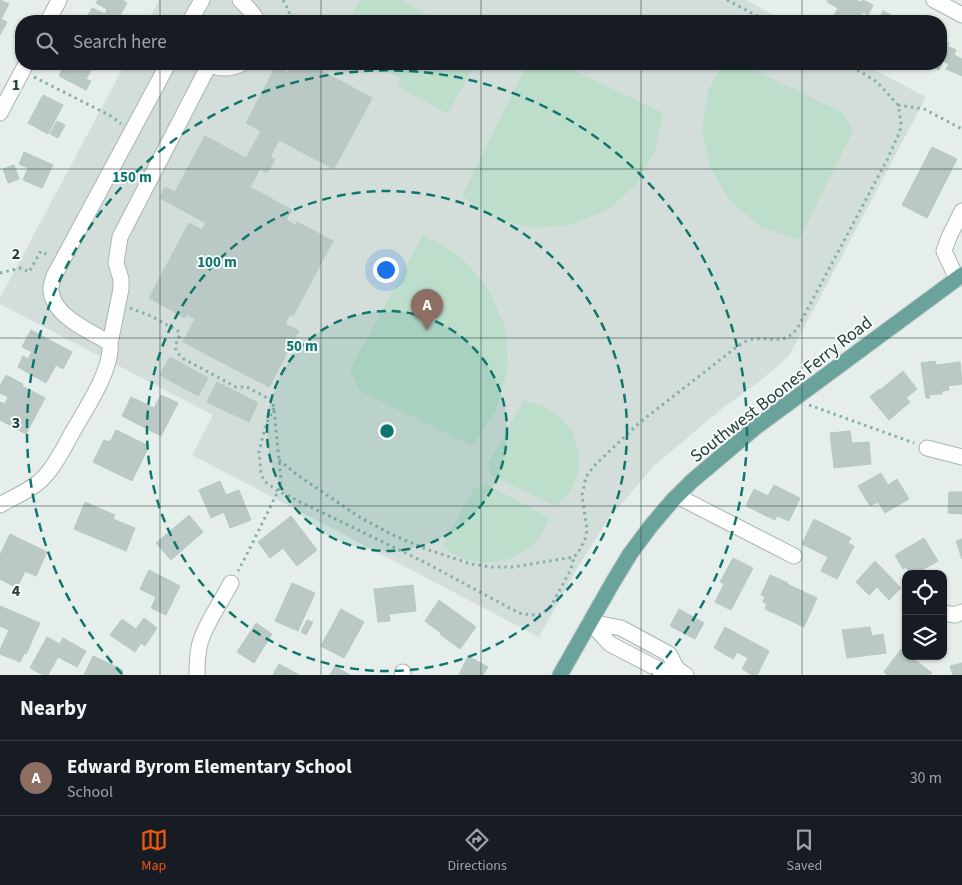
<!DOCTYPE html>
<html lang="en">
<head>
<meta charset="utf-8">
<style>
	:root { --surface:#171b24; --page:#242831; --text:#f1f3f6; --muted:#9ea1a6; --line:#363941; --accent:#ea580c }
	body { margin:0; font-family:"Source Sans 3",sans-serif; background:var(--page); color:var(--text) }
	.controls { position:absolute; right:15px; bottom:15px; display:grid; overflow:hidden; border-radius:10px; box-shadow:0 1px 4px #0004 }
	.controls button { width:45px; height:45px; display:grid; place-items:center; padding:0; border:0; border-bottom:1px solid var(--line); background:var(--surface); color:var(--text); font:25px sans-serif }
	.you { position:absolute; left:385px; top:269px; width:18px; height:18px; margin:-12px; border:4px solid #fff; border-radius:50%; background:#1a73e8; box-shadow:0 0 0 8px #1a73e833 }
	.badge { display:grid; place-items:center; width:32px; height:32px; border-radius:50%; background:var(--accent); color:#fff; font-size:16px; font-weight:700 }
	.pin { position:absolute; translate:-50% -41px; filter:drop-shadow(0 1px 2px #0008) }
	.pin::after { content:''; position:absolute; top:26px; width:18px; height:15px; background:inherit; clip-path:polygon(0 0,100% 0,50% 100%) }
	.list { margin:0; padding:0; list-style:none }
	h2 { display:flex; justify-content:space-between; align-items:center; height:65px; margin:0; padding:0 20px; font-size:21px }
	h2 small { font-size:16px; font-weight:400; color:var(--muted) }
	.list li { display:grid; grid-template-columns:32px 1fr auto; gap:15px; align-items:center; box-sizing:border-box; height:75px; padding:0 20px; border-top:1px solid var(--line) }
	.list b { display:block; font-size:19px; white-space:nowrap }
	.list p { margin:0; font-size:16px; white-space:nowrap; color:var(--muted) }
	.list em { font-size:16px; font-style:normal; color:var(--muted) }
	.icon { flex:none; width:28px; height:28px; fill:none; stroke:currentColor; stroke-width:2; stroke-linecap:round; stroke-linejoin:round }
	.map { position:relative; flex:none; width:962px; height:675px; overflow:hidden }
	.search { position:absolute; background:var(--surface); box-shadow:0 1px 4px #0004; left:15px; right:15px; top:15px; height:55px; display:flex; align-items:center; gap:12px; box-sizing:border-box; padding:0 18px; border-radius:20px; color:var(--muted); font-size:19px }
	.sheet { height:140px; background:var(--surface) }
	nav { display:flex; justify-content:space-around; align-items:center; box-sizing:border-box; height:70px; border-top:1px solid var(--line); background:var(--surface); font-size:14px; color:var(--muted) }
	nav a { display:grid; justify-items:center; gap:2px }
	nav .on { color:var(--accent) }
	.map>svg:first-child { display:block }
	.built { fill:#d3deda }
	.green { fill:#bedecc }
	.building { fill:#bac9c5; stroke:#b7c8c3 }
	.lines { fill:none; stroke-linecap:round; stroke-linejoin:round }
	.minor-casing { stroke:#a7b6b3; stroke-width:17 }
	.major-casing { stroke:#c2cac8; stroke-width:17 }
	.path { stroke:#86b1aa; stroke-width:3; stroke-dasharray:2.5 4; stroke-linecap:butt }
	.minor { stroke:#fff; stroke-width:15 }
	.major { stroke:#6aa39c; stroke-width:15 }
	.grid { fill:none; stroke:#24403c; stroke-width:1; stroke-opacity:0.55 }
	.ring { fill:none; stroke:#0f766e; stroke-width:2.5; stroke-dasharray:9 6 }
	.labels { text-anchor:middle; stroke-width:4; stroke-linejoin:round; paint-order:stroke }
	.street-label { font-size:18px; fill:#24403c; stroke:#f6faf8 }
	.grid-label { font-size:16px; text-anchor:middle; font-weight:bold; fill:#24403c; stroke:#f6faf8; stroke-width:4; stroke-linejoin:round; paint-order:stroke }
	.centre { fill:#0f766e; stroke:#f6faf8; stroke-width:2.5 }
	.ring-label { font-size:15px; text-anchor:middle; font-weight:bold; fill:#0f766e; stroke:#f6faf8; stroke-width:4; stroke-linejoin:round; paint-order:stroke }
</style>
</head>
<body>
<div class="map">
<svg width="962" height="675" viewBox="0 0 962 675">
	<rect width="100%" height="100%" fill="#e5eeeb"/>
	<path class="built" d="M159,0H746L785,21H148Z
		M125,64H864L926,97L789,356L760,381L724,407L655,465L609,518L578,567L539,637L192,455L213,415L0,304V298Z"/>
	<path class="green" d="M360,0H400L439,21H349Z
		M373,64H472L474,65L448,114L397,86L401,79Z
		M534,64H560L663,113L655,151L636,185L607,210L571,225L532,228L494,218L462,196L524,70Z
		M722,64H742L843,113L853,131L799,240L761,227L731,202L710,168L702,130L708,91Z
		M423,235L460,256L488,288L505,327L508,370L496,410L472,446L360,391L350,370Z
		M523,401L543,405L560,417L573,433L579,452L578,473L570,492L556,506L492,476L488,464Z
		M486,484L550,518C546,525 543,533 538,539C518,561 491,568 463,558C456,556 449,550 442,546L474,488Z"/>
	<path class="building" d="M0,0L9,4L1,19L7,22L0,35Z
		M98,0H122L127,3L117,21H85L92,8L105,14L107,9L96,3Z
		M828,0H856L861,2L863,0L873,5L868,15L863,12L858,21H836L832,19L838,8L827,2Z
		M883,11L903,21H878Z
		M941,40L949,43L947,46L956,50L954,55L962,59V76L946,69L949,64L943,61L939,70L933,67L935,64H941Z
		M65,64H95L86,79L91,81L86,90L59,76Z
		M293,64H309L372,98L334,169L279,140L270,157L275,159L267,173L260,169L250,187L292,210L286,220L296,225L297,222L333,241L293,316L290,314L285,324L299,331L269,387L183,342L195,319L187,314L185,318L149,298L189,223L202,230L206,223L160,198L165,187L175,192L205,136L246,158L261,131L246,123L276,66L288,73Z
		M43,95L63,105L48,134L28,123Z
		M57,121L65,125L58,138L50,134Z
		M932,147L957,159L927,218L902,205Z
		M24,152L53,165L42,188L23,180L28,168L19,164Z
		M14,165L19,179L8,183L3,169Z
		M31,330L72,352L63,369L56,365L46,383L18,367L23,356L28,359L32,352L22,347Z
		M170,357L208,378L198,396L160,375Z
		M935,361L936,365L960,362L962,384L948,386L949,390L942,391V394L929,395L930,398H926L921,363Z
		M903,371L917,389L906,398L910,402L889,420L870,397L879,389L880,390Z
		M6,375L23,384L22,386L45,398L26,434L0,420V403L1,402L5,404L8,397L0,393V386Z
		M217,382L258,403L249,422L207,402Z
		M161,395L178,403L161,436L122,416L131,397L154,408Z
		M116,430L149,446L132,481L93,462L104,440L110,442Z
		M850,431L852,443L869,442L871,464L834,468L830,433Z
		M881,473L888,485L897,479L909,499L885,513L878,502L870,506L858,486Z
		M220,481L226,495L239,490L251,520L230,528L224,512L211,518L199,490Z
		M774,485L800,498L789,521L777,516L775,520L746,506L754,489L768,496Z
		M949,492H962V514L948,513Z
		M85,502L115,515L113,519L135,528L126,551L74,529Z
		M189,515L203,532L171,560L156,543Z
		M291,516L317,550L297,566L283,548L270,558L258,542Z
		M814,519L851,538L848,543L854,546L837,579L821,571L828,557L802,544Z
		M10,534L47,552L36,576L25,571L17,588L0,579V555Z
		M924,538L938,561L915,574H910L906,567L903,569L895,555Z
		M962,539V559L956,541Z
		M733,558L753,568L731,610L715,602L724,584L720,582Z
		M875,561L901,588L889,600L877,587L869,595L856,582Z
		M149,570L180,586L166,615L151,608L156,597L140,589Z
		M770,575L788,583L787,584L817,598L804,627L765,609L767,604L763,602L765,597L761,595Z
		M292,583L315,593L298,631L275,621Z
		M413,585L416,611L389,614L390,621L378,622L374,589Z
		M439,600L476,627L460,649L440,634L441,633L425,621Z
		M0,606L40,623L26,654L24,653L20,662L0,654V650L9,630L0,626Z
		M341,609L364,622L344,658L321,646Z
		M679,609L704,623L695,639L670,626Z
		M144,618L157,628L145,646L141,643L135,652L110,635L122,619L136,629Z
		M307,620L313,622L306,635L301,632Z
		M256,623L272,634L254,663L237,652Z
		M725,627L769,651L757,675H752L742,669L748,658L737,652L733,659L714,648Z
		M870,627L872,636L883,634L886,653L847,658L842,630Z
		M47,637L60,644L63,638L86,651L77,667L58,657L48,675H43L30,668Z
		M901,649L906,653V656H910L932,673L930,675H887L884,672Z
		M93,656L123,670L121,674L124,675H84Z
		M468,656L488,667L483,675H459Z
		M962,663V675H953L950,666Z
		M279,664L299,675H273Z
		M335,666L350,675H330Z"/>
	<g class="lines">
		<g class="minor-casing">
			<path id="minor" d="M240,0C246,6 254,13 257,21
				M934,0L962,15
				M48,21L59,0
				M190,21L202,0
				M0,113L26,64
				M957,279L944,251L949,237L962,211
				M110,343L121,289V279L116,263L120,237L209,65C220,69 231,69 241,64
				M927,448L962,457
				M677,496L794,556
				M0,505C15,496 34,489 45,476C56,464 64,448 72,433C85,410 113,369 110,343C91,332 53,316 51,291C50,286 53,281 54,276L168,64
				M943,613L955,615L962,612
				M590,622L621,628L669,654L677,669L686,675
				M590,622L610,644L662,671L677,669
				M197,675C197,664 197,654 200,643C206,623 221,602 231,583
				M402,675L403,672"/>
		</g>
		<g class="major-casing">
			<path id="major" d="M560,675L613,582L630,554L650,527L672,501L692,481L756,427L962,275"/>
		</g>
		<path class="path" d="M283,0L289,11L290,21
			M727,0L767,21
			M34,77L111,116L121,124
			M898,105L924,109L962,129
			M0,273L21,268L29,272L41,251L49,256
			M130,308L151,316L178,331L180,335C174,347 173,350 184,359L236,387H247L273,401L281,479L280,487L245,558L238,571
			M809,405L914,443
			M274,408L266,424L259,452L261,473L264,481L278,491L426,563L519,613L531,615L542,614L551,606L571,569L574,557
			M279,460L296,474L361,518L391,534L423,548L471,564L491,567H513L574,557L578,553L586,537L587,529L582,495L586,477L594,466L639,423L734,349C740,345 747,339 755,339C773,337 785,346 798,327L887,160L900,131L901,121L898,105L877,82L848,64"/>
		<use href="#minor" class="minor"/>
		<use href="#major" class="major"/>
	</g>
	<path class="grid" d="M160,0V21M321,0V21M481,0V21M641,0V21M802,0V21M160,64V675M321,64V675M481,64V675M641,64V675M802,64V675M0,169H962M0,338H962M0,506H962"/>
	<circle cx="387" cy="431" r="120" fill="#0f766e" fill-opacity=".12"/>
	<g class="ring">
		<circle cx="387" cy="431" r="120"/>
		<circle cx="387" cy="431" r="240"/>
		<path d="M122 674A360 360 0 1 1 652 674"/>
	</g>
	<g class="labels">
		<g class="street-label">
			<text transform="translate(781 389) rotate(-38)" y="6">Southwest Boones Ferry Road</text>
		</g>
	</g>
	<g class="grid-label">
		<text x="16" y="90">1</text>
		<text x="16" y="259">2</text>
		<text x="16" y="428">3</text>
		<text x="16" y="596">4</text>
	</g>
	<circle cx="387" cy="431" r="8" class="centre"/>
	<g class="ring-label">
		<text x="132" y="182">150 m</text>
		<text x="217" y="267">100 m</text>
		<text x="302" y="351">50 m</text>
	</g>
</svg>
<div class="controls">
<button><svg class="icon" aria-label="locate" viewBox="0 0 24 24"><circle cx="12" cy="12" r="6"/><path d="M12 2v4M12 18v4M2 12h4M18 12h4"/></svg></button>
<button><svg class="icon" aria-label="layers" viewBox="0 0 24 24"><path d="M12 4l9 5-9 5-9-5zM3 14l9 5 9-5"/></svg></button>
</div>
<div class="you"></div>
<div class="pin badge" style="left:427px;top:330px;background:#8d6e63">A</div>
<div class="search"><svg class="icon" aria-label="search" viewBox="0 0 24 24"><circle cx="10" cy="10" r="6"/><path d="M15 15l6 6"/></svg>Search here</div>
</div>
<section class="sheet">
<h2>Nearby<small></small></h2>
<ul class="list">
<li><span class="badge" style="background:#8d6e63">A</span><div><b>Edward Byrom Elementary School</b><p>School</p></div><em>30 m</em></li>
</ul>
</section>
<nav>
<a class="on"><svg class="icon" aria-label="map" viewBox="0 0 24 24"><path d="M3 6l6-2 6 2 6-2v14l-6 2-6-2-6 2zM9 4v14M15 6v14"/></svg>Map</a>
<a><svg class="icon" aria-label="directions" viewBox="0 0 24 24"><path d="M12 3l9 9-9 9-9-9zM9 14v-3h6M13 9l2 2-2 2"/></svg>Directions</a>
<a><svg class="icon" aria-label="saved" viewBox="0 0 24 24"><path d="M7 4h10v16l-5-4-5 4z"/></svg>Saved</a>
</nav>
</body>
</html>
